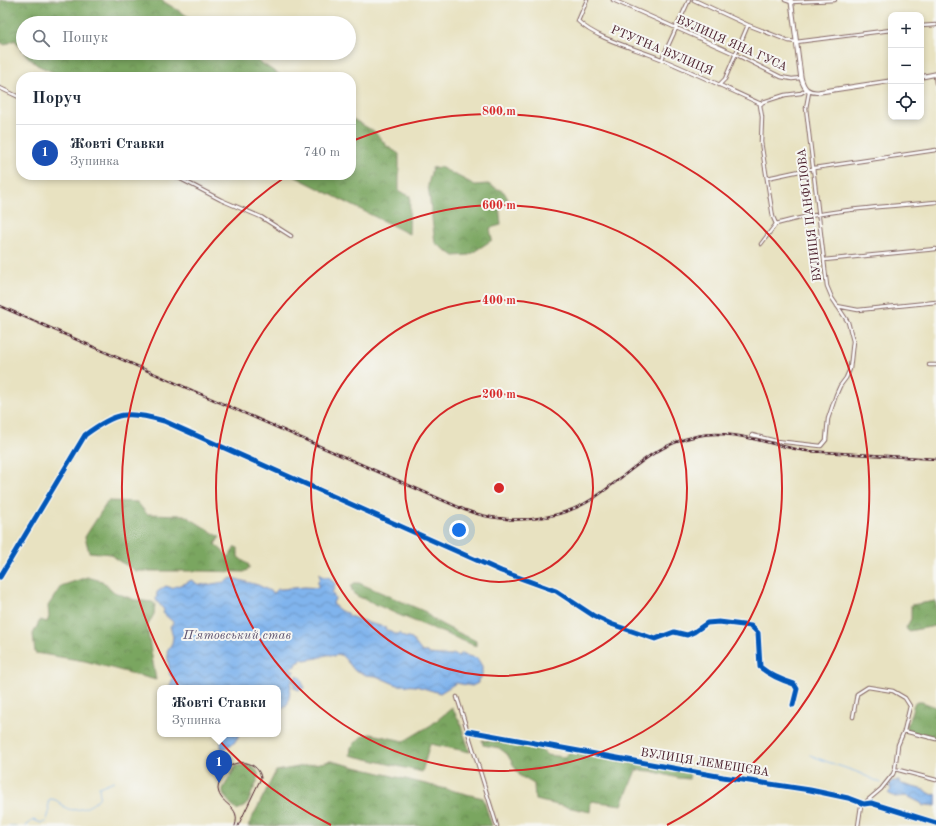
<!DOCTYPE html>
<html lang="uk">
<head>
<meta charset="utf-8">
<style>
	:root { --surface:#fff; --page:#f2f2f3; --text:#1f2937; --muted:#747a83; --line:#e0e1e3; --accent:#1f6fb2 }
	body { margin:0; font-family:"Old Standard TT",serif; background:var(--page); color:var(--text) }
	.controls { position:absolute; right:12px; top:12px; display:grid; overflow:hidden; border-radius:8px; box-shadow:0 2px 6px #0003 }
	.controls button { width:36px; height:36px; display:grid; place-items:center; padding:0; border:0; border-bottom:1px solid var(--line); background:var(--surface); color:var(--text); font:20px sans-serif }
	.you { position:absolute; left:459px; top:530px; width:14px; height:14px; margin:-10px; border:3px solid #fff; border-radius:50%; background:#1a73e8; box-shadow:0 0 0 6px #1a73e833 }
	.badge { display:grid; place-items:center; width:26px; height:26px; border-radius:50%; background:var(--accent); color:#fff; font-size:13px; font-weight:700 }
	.pin { position:absolute; translate:-50% -33px; filter:drop-shadow(0 1px 2px #0008) }
	.pin::after { content:''; position:absolute; top:21px; width:14px; height:12px; background:inherit; clip-path:polygon(0 0,100% 0,50% 100%) }
	.popup { position:absolute; left:157px; top:685px; width:124px; height:52px; box-sizing:border-box; display:grid; place-content:center; border-radius:8px; background:var(--surface); filter:drop-shadow(0 1px 3px #0005); font-size:13px; white-space:nowrap; color:var(--muted) }
	.popup b { font-size:15px; color:var(--text) }
	.popup::after { content:''; position:absolute; left:50%; top:100%; margin-left:-8px; border:8px solid transparent; border-top-color:var(--surface) }
	.list { margin:0; padding:0; list-style:none }
	h2 { display:flex; justify-content:space-between; align-items:center; height:52px; margin:0; padding:0 16px; font-size:17px }
	h2 small { font-size:13px; font-weight:400; color:var(--muted) }
	.list li { display:grid; grid-template-columns:26px 1fr auto; gap:12px; align-items:center; box-sizing:border-box; height:56px; padding:0 16px; border-top:1px solid var(--line) }
	.list b { display:block; font-size:15px; white-space:nowrap }
	.list p { margin:0; font-size:13px; white-space:nowrap; color:var(--muted) }
	.list em { font-size:13px; font-style:normal; color:var(--muted) }
	.icon { flex:none; width:22px; height:22px; fill:none; stroke:currentColor; stroke-width:2; stroke-linecap:round; stroke-linejoin:round }
	.map { position:relative; flex:none; width:936px; height:826px; overflow:hidden }
	.search { position:absolute; background:var(--surface); box-shadow:0 2px 6px #0003; left:16px; top:16px; width:340px; height:44px; display:flex; align-items:center; gap:10px; box-sizing:border-box; padding:0 14px; border-radius:22px; color:var(--muted); font-size:15px }
	.panel { position:absolute; background:var(--surface); box-shadow:0 2px 6px #0003; left:16px; top:72px; width:340px; height:108px; border-radius:16px }
	.map>svg:first-child { display:block }
	.forest { fill:url(#forest-crowns); stroke:#626246 }
	.water { fill:url(#water-waves); stroke:#656a8c }
	.lines { fill:none; stroke-linecap:round; stroke-linejoin:round }
	.stream { stroke:#80b4ed; stroke-width:1 }
	.street-casing { stroke:#816360; stroke-width:4.5 }
	.secondary-casing { stroke:#816360; stroke-width:5.5 }
	.street { stroke:#fff; stroke-width:2.5 }
	.secondary { stroke:#fff; stroke-width:3.5 }
	.tram { stroke:#4a1f2b; stroke-width:1 }
	.rail-casing { stroke:#4a1f2b; stroke-width:2.5 }
	.rail { stroke:#f6f6f2; stroke-width:1; stroke-dasharray:3; stroke-linecap:butt }
	.cycleway-casing { stroke:#f6f6f2; stroke-width:8 }
	.cycleway { stroke:#0057b8; stroke-width:5 }
	.ring { fill:none; stroke:#d62828; stroke-width:2 }
	.labels { text-anchor:middle; stroke-width:4; stroke-linejoin:round; paint-order:stroke }
	.street-label { font-size:12px; fill:#4a1f2b; stroke:#f6f6f2 }
	.water-label { font-size:13px; font-style:italic; fill:#5d536f; stroke:#f6f6f2 }
	.centre { fill:#d62828; stroke:#f6f6f2; stroke-width:2 }
	.ring-label { font-size:12px; text-anchor:middle; font-weight:bold; fill:#d62828; stroke:#f6f6f2; stroke-width:4; stroke-linejoin:round; paint-order:stroke }
</style>
</head>
<body>
<div class="map">
<svg width="936" height="826" viewBox="0 0 936 826">
	<defs>
		<pattern id="forest-crowns" width="20" height="18" patternUnits="userSpaceOnUse"><rect width="20" height="18" fill="#7aa660"/><path d="M2 6a3 3 0 1 1 6 0M12 15a3 3 0 1 1 6 0" fill="none" stroke="#66874f"/></pattern>
		<pattern id="water-waves" width="16" height="10" patternUnits="userSpaceOnUse"><rect width="16" height="10" fill="#80b4ed"/><path d="M0 5q4-4 8 0t8 0" fill="none" stroke="#6b92c0"/></pattern>
	</defs>
	<rect width="100%" height="100%" fill="#f6f6f2"/>
	<filter id="ink" filterUnits="userSpaceOnUse"><feTurbulence type="fractalNoise" baseFrequency=".025" numOctaves="2"/><feDisplacementMap in="SourceGraphic" scale="8" xChannelSelector="R" yChannelSelector="G"/><feConvolveMatrix kernelMatrix="1 2 1 2 8 2 1 2 1" color-interpolation-filters="sRGB"/></filter>
	<filter id="wash" filterUnits="userSpaceOnUse"><feTurbulence type="fractalNoise" baseFrequency=".012" numOctaves="4" result="noise"/><feDisplacementMap in="SourceGraphic" scale="16" xChannelSelector="R" yChannelSelector="G"/><feGaussianBlur stdDeviation="0.9" result="paint"/><feColorMatrix in="noise" values="0 0 0 0 0 0 0 0 0 0 0 0 0 0 0 0 0 1.4 0 .05"/><feComposite in="paint" operator="in"/></filter>
	<g filter="url(#wash)">
		<rect width="100%" height="100%" fill="#e8e2c1"/>
		<path class="forest" d="M0,0H161L199,23H23V51L15,40L5,45L0,42Z
			M24,53H246L283,77H64L37,65Z
			M351,118L375,132L387,146L399,154V191L410,196L409,234L292,175H351Z
			M440,167L475,185L488,184L504,192L508,199L499,203L501,225L490,228L492,240L469,255L454,256L435,243L428,185L432,168Z
			M108,501L137,502L147,514L184,515L220,537L215,544L229,557L235,547L238,548V557L249,565V569L244,572L200,571H136L119,561L111,554L89,552L85,537Z
			M87,577L102,581L114,592L135,600L152,602L155,604L154,614L147,627L156,680L85,661L35,653L33,634L40,620L47,622L49,617L48,606L61,586Z
			M354,583H359L426,612C431,622 465,635 476,641V646L399,615L357,596L353,593L351,587Z
			M936,601V626L908,631L906,628L911,619V605Z
			M917,702H922L936,707V738L906,730L914,704Z
			M452,708L459,720L470,752L430,744L422,772L350,755L351,747L363,735L371,734L404,741L431,725Z
			M482,740L538,747L547,755L564,757L570,752L690,773L689,779L678,778L651,771L636,770L622,805L591,801L590,812L535,800L534,784L520,776L507,754L499,748L483,745Z
			M331,761L483,798L492,826H248L276,771Z
			M244,765C264,767 259,780 252,792C250,797 249,803 245,806C242,808 239,809 236,810L224,796L223,793V789L236,766Z"/>
		<path class="water" d="M319,573L323,577H329L336,585L334,586V589L332,592L335,599L333,603C336,608 342,613 348,613L349,616L369,623L385,627L386,630L392,631L394,634H398L400,633L404,637L412,639L422,652H427L429,654L450,656L453,654L457,656L463,653L468,656L477,658L482,666V677L478,679V683L472,686L456,683L440,693L416,686L397,685L376,676L366,675L358,671H355L346,660L341,655L337,654L334,656C328,653 324,656 318,658C313,659 309,659 305,660L301,659L300,660L301,661L297,663L296,666L290,668V670L294,671L292,679L295,680L297,675C301,677 302,680 303,685H304V688L299,690L294,688V681L292,680L288,703L278,714V688H169L173,678L170,675L167,651L172,643L173,637L170,626L173,624V622L163,613L164,610L156,600L157,592L166,586L172,588C179,584 185,585 191,580L195,582L197,584L206,585L224,582L232,578L258,585L274,593L278,589H283L305,587L318,588V581L320,578Z
			M223,734H240L234,743L223,749L221,748V742Z
			M892,781H899L902,784L924,790L933,795L936,794V806L926,805L923,806L921,803L907,796L895,797L888,793L891,790L889,785Z"/>
		<g class="lines">
			<path class="stream" d="M810,755L825,761L857,772L881,783
				M9,826H16
				M26,826L33,820L42,823L46,822L49,813L48,802L50,799C58,799 60,804 66,808C75,813 92,807 98,799C101,796 99,791 99,787L114,781"/>
		</g>
	</g>
	<g filter="url(#ink)">
		<g class="lines">
			<g class="street-casing">
				<path id="street" d="M587,0L578,21C596,39 637,49 661,59C695,73 728,89 761,104
					M613,0L735,54L781,77L792,79L801,78
					M694,0L748,25L789,41L796,42L891,30
					M785,0L791,2L835,0
					M921,26L936,25
					M662,59L689,0
					M935,75L936,83
					M719,85L725,79L748,25
					M0,88L21,98
					M173,175L221,200L261,217L291,236
					M767,178L814,168L936,150
					M776,224L773,217L761,142L762,117L760,105L763,102L785,95L801,93L806,90
					M776,224C827,209 883,207 936,202
					M761,244L776,224
					M824,260L936,249
					M837,306L858,310L936,302
					M929,365H936
					M752,435L776,441L821,446L826,440L828,419L836,395L840,386L846,378L850,369L853,341L848,322L832,298L827,286L806,108L809,92
					M0,577L85,435C116,412 127,410 164,421L501,571L556,591L594,616L611,624L655,639L674,632L687,635L694,632L707,623L719,622L751,626L758,633L760,667C771,676 781,680 794,684L797,689L793,705
					M457,697L497,826
					M853,717L857,694L868,687L893,691L905,698L910,706L904,731L898,745L895,769L893,774L881,789L861,806L858,826
					M468,731L723,777L810,790L848,798L864,804L871,803L936,823
					M904,731L936,739
					M895,769L936,780"/>
			</g>
			<g class="secondary-casing">
				<path id="secondary" d="M791,0L801,78C804,89 808,93 819,92L891,81
					M921,77L936,74"/>
			</g>
			<use href="#street" class="street"/>
			<use href="#secondary" class="secondary"/>
			<path class="tram" d="M235,826C242,805 220,806 218,789C218,785 220,781 222,778C224,774 226,770 229,767C240,758 259,763 261,778L238,826"/>
			<g class="rail-casing">
				<path id="rail" d="M0,306L465,510C476,514 486,517 498,518C529,523 567,516 594,498C631,473 650,446 697,436C732,428 772,446 807,451L936,459"/>
			</g>
			<use href="#rail" class="rail"/>
			<g class="cycleway-casing">
				<path id="cycleway" d="M0,577L85,435C116,412 127,410 164,421L501,571L556,591L594,616L611,624L655,639L674,632L687,635L694,632L707,623L719,622L751,626L758,633L760,667C771,676 781,680 794,684L797,689L793,705
					M468,731L723,777L810,790L848,798L864,804L871,803L936,823"/>
			</g>
			<use href="#cycleway" class="cycleway"/>
		</g>
	</g>
	<g class="ring">
		<circle cx="499" cy="488" r="94"/>
		<circle cx="499" cy="488" r="188"/>
		<circle cx="499" cy="488" r="283"/>
		<path d="M331 825A377 377 0 0 1 288 175M352 141A377 377 0 0 1 667 825"/>
	</g>
	<g class="labels">
		<g class="street-label">
			<text transform="translate(732 43) rotate(24)" y="4">ВУЛИЦЯ ЯНА ГУСА</text>
			<text transform="translate(662 50) rotate(23)" y="4">РТУТНА ВУЛИЦЯ</text>
			<text transform="translate(809 215) rotate(-97)" y="4">ВУЛИЦЯ ПАНФІЛОВА</text>
			<text transform="translate(705 762) rotate(9)" y="4">ВУЛИЦЯ ЛЕМЕШЄВА</text>
		</g>
		<g class="water-label">
			<text x="237" y="639">П'ятовський став</text>
		</g>
	</g>
	<circle cx="499" cy="488" r="6" class="centre"/>
	<g class="ring-label">
		<text x="499" y="115">800 m</text>
		<text x="499" y="209">600 m</text>
		<text x="499" y="304">400 m</text>
		<text x="499" y="398">200 m</text>
	</g>
</svg>
<div class="controls">
<button>+</button>
<button>−</button>
<button><svg class="icon" aria-label="locate" viewBox="0 0 24 24"><circle cx="12" cy="12" r="6"/><path d="M12 2v4M12 18v4M2 12h4M18 12h4"/></svg></button>
</div>
<div class="you"></div>
<div class="pin badge" style="left:219px;top:783px;background:#1a4fb4">1</div>
<div class="popup"><b>Жовті Ставки</b>Зупинка</div>
<div class="search"><svg class="icon" aria-label="search" viewBox="0 0 24 24"><circle cx="10" cy="10" r="6"/><path d="M15 15l6 6"/></svg>Пошук</div>
<section class="panel">
<h2>Поруч<small></small></h2>
<ul class="list">
<li><span class="badge" style="background:#1a4fb4">1</span><div><b>Жовті Ставки</b><p>Зупинка</p></div><em>740 m</em></li>
</ul>
</section>
</div>
</body>
</html>
